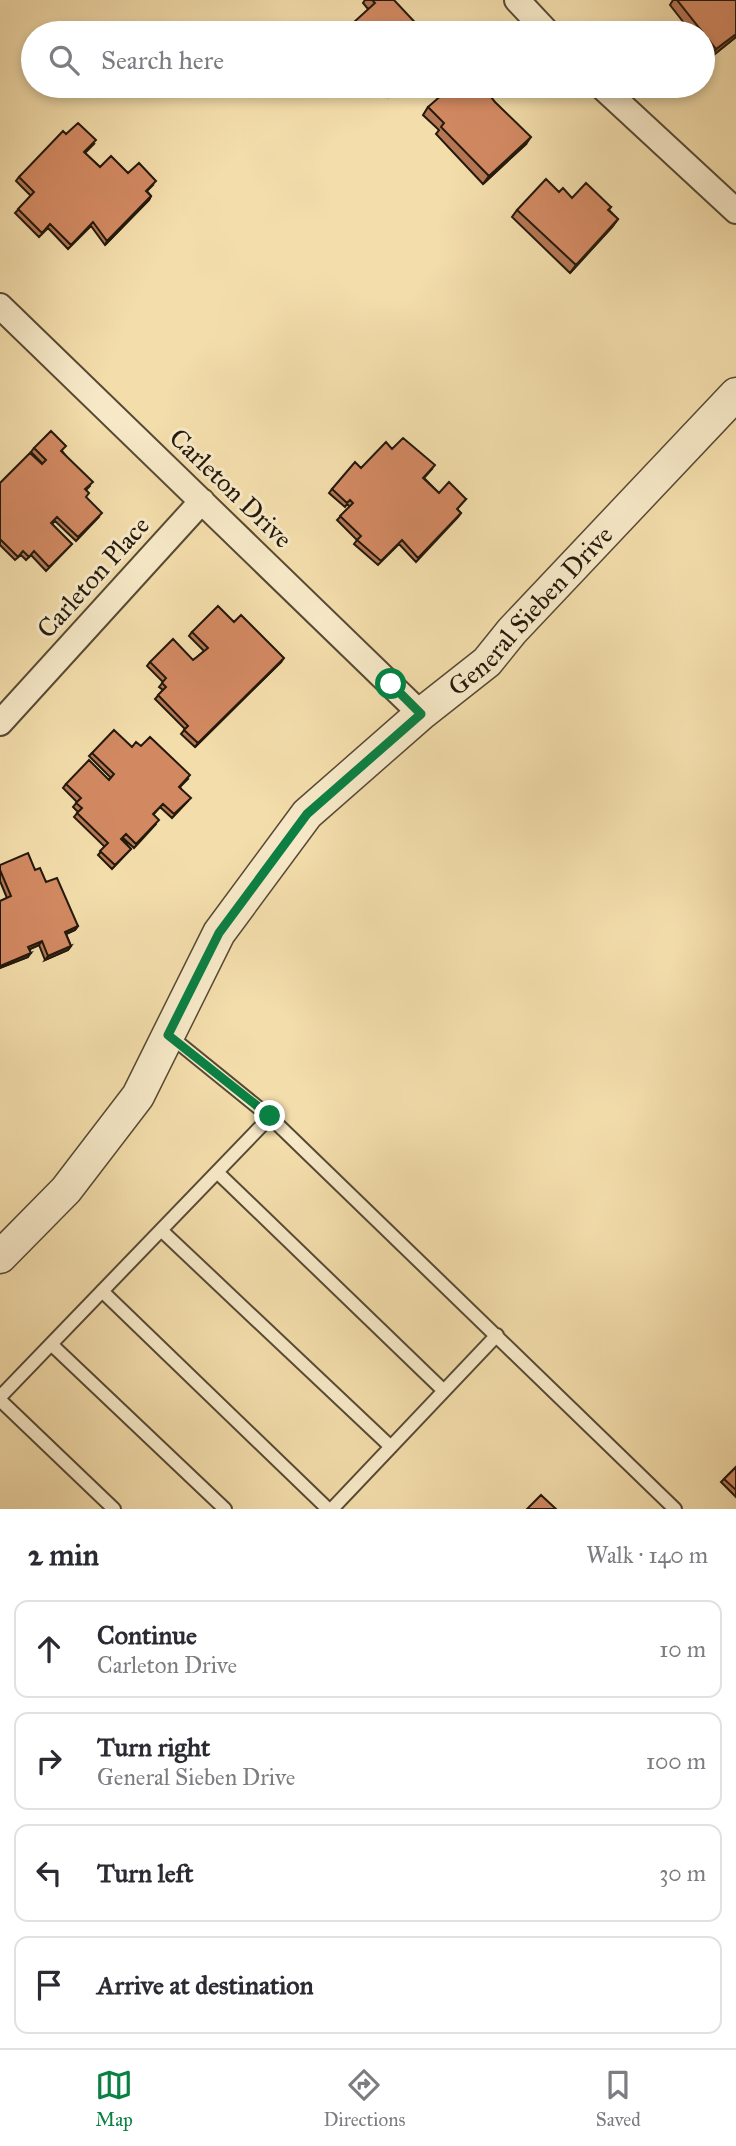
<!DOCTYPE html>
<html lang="en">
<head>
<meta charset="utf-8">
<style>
	:root { --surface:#fff; --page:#f2f2f3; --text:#2b2b33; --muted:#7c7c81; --line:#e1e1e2; --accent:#0b8043 }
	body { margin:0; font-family:"IM FELL Great Primer",serif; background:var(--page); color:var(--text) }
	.stop { position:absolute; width:21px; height:21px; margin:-16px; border:5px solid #0b8043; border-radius:50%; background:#fff }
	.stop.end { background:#0b8043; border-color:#fff; box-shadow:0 2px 7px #0008 }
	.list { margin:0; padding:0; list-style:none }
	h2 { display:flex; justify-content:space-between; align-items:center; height:91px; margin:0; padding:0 28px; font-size:30px }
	h2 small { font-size:23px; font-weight:400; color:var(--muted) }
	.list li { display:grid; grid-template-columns:46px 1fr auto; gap:21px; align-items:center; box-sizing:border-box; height:98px; margin:0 14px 14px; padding:0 14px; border:2px solid var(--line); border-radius:14px }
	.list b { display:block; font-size:26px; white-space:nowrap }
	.list p { margin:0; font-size:23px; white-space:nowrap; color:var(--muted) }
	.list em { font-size:23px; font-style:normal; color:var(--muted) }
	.icon { flex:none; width:38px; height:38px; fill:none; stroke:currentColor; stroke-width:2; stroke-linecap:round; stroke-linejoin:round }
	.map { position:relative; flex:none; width:736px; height:1509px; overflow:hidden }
	.search { position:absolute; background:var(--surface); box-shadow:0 4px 10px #0003; left:21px; right:21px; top:21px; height:77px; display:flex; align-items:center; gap:18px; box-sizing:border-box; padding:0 24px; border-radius:38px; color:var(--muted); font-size:26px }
	.sheet { height:539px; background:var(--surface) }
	nav { display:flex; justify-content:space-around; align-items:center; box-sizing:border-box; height:98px; border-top:2px solid var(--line); background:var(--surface); font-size:19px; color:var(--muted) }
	nav a { display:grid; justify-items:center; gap:4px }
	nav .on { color:var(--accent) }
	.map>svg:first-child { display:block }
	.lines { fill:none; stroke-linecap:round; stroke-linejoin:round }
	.service-casing { stroke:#574a34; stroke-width:16 }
	.minor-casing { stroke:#574a34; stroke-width:28 }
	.tertiary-casing { stroke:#574a34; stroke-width:35 }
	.service { stroke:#f7e9c8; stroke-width:12 }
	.minor { stroke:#f7e9c8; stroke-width:24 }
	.tertiary { stroke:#f7e9c8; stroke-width:32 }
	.wall { fill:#b57654; stroke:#23190c; stroke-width:2 }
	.shaded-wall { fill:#936045; stroke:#23190c; stroke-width:2 }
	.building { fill:#d28962; stroke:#23190c; stroke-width:2 }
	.route { stroke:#0b8043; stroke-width:9 }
	.labels { text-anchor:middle; stroke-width:6; stroke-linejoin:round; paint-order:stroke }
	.street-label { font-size:26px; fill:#23190c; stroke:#f7e9c8 }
</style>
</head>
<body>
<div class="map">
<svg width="736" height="1509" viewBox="0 0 736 1509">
	<rect width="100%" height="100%" fill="#f3ddab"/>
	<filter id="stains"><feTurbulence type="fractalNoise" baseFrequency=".00286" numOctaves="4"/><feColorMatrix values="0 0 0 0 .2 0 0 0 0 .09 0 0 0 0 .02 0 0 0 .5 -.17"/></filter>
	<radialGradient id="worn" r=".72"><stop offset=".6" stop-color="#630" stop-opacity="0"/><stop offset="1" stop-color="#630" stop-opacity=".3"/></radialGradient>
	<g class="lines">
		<g class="service-casing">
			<path id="service" d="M170,1036L270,1117L675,1509
				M217,1172L444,1391
				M161,1230L391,1447
				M102,1291L328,1509
				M51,1344L225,1509
				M0,1397L270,1117
				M0,1400L114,1509
				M332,1509L497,1335"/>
		</g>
		<g class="minor-casing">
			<path id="minor" d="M517,0L548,33
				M601,86L736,211
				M0,306L421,714
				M0,723L202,501"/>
		</g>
		<g class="tertiary-casing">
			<g id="tertiary">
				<path id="s1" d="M0,1257L66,1190L138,1096L219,933L307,814L421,714L487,662L512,631L736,394"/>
			</g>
		</g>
		<use href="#service" class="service"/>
		<use href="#minor" class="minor"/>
		<use href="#tertiary" class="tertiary"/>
	</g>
	<path class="wall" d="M365,0H394L368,9L363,3Z
		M673,0H736V37L711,57L703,47V33H692L670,5Z
		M378,86H401L388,97Z
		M428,107L526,144L483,184L436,134L439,130L423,115Z
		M66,134L94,144L85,153L100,167L128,173L153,185L147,191L151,196L149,200L105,245L91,226L68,249L48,228L39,237L15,213L31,196L16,181L19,177Z
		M559,192L572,198L611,207L609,210L618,219L612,227L570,273L512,217L517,210Z
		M34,448L62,451L90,486L86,490V498L99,517L76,541L55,521L52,524L72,544L46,571L31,555L26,560L21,555L15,560L0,545V483L42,464H43L31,452Z
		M392,449L432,469L424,478L439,493L466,499L457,509L461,513L458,517L416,562L399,544L378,565L354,544L357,540L337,520L350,507L347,504L345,507L329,493L332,489L361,468Z
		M234,622L281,662L195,747L181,734L185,729L155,699L163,690L159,687L163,682L147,666L150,662L193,660L197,657L204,651L189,636L192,632Z
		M141,746L188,779L180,787L188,801L172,818L160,807L153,815L156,824L134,848L123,838L122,839L131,849L112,869L98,855L105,847L74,817L78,812L73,807L77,802L63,788L66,784L109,780L111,778L89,756L92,753Z
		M0,865L35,870L46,882L78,926L75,930L66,934L71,946L68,950L45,960L39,945L30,949L28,957L0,968V901L7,898L0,881Z
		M736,1467V1497L721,1482Z"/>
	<path class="shaded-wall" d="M736,34V37L711,57L716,49Z
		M397,86H401L388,97L393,89Z
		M531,137L526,144L483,184L489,176Z
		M151,196L149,200L105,245L107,241Z
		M618,219L612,227L570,273L576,265Z
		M284,658L281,662L195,747L198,743Z
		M78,926L75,930L62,936L65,932Z
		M42,941L39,945L26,951L28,947Z
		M71,946L68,950L45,960L48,956Z
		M31,953L28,957L0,968V966Z"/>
	<path class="building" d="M372,0H394L425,33H342L375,3Z
		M677,0H736V34L716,49Z
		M452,86H482L495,102L531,137L489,176L441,127L444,123L428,107Z
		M78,123L96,140L84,152L100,167L111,156L128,173L139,163L156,181L146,191L151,196L107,241L93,222L71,245L50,224L42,233L18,209L34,192L19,177L63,131L66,134Z
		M546,179L559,192L563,188L572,198L586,183L611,207L608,210L618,219L576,265L517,210Z
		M51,431L66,446L61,451L93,482L85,489L89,493L86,497L102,513L78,537L57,517L51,523L72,544L49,567L34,551L29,557L23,551L18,557L0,539V483L30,453L42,464L46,460L34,448Z
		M403,438L435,465L423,478L439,493L449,482L466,499L457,509L461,513L418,558L402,540L381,561L357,540L361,536L340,516L353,503L350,500L347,503L332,489L355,462L361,468L386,442L392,449Z
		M218,606L234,622L241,615L284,658L198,743L184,730L188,726L158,695L166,687L162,683L166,678L150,662L173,639L193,660L197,657L208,648L192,632Z
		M114,730L132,747L136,742L141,746L150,737L190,775L179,787L191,798L174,814L163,804L153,814L159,820L136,844L126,834L121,839L131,849L115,865L100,851L108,843L77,813L82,808L76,803L81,798L66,784L89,760L109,780L114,774L92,753Z
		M28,853L35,870L40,868L46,882L57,878L78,926L65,932L71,946L48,956L42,941L28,947L31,953L0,966V901L11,896L0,870V865Z
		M736,1467V1490L724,1479Z
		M541,1495L556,1509H527Z"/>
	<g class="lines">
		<path class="route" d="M270,1116L168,1035L219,933L307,814L421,714L391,684"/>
	</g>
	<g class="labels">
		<g class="street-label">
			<text transform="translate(231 488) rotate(44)" y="9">Carleton Drive</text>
			<text transform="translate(93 577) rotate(-48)" y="9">Carleton Place</text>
			<text dy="9" stroke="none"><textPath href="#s1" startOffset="845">General Sieben Drive</textPath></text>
		</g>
	</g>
	<rect width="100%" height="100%" filter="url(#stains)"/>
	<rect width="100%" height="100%" fill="url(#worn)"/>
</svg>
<div class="stop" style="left:391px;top:684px"></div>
<div class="stop end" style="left:270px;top:1116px"></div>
<div class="search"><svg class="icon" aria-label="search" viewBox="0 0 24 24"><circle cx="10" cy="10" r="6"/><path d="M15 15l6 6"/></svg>Search here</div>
</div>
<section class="sheet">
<h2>2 min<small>Walk · 140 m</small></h2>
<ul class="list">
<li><svg class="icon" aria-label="ahead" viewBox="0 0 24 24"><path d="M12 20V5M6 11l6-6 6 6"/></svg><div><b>Continue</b><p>Carleton Drive</p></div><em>10 m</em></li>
<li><svg class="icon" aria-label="right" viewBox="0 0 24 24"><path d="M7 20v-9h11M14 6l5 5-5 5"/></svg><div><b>Turn right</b><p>General Sieben Drive</p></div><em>100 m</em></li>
<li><svg class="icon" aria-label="left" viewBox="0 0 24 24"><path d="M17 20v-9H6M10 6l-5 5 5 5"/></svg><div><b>Turn left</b></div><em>30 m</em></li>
<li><svg class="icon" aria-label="arrive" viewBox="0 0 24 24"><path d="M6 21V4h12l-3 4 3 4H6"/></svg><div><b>Arrive at destination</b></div></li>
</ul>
</section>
<nav>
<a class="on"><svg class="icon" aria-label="map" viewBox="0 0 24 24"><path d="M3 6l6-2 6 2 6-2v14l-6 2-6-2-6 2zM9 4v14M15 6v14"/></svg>Map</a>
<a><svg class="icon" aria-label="directions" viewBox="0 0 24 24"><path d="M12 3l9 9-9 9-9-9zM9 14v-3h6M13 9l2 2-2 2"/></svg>Directions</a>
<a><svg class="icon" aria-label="saved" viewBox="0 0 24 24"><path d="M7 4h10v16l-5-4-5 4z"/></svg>Saved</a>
</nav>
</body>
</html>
